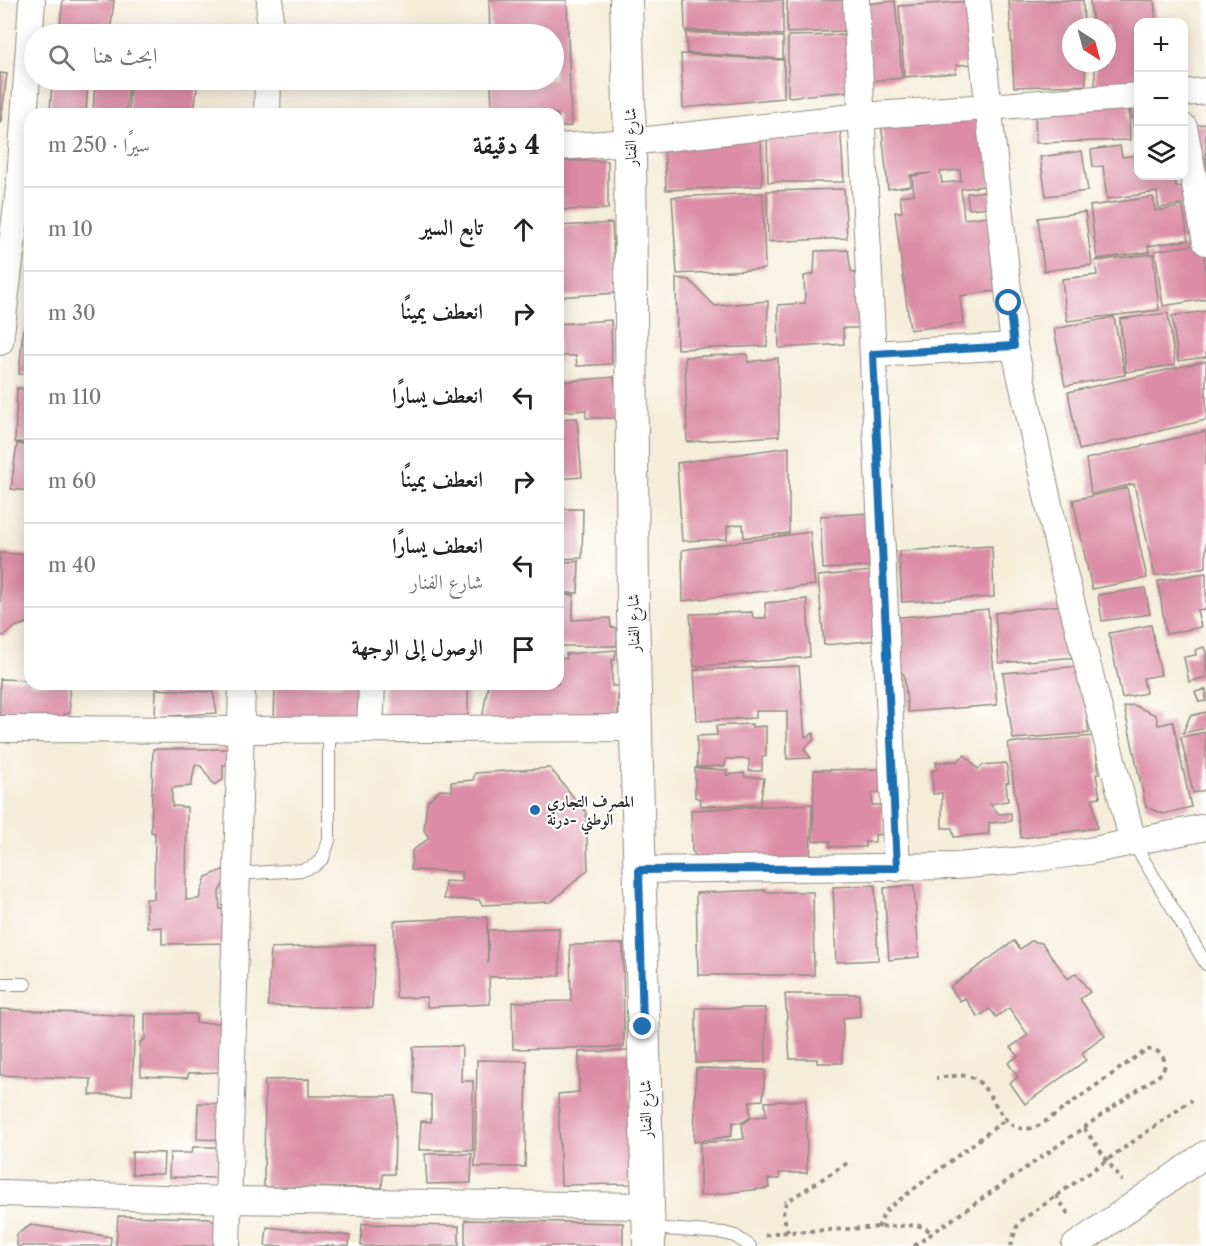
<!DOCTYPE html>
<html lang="ar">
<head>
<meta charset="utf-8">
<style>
	:root { --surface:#fff; --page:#f2f2f2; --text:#222; --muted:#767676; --line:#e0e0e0 }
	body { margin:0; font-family:"Libre Caslon Text",Amiri,serif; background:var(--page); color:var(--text); direction:rtl }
	.controls { position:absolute; right:18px; top:18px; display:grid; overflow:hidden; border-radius:12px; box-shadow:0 3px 15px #0003 }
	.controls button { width:54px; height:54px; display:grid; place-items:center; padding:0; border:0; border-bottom:2px solid var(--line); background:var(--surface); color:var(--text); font:30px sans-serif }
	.compass { position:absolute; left:1062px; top:18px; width:54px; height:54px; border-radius:50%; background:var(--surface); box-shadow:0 3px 15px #0003; rotate:144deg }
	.stop { position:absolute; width:18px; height:18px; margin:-14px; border:4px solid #1f6fb2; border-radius:50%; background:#fff }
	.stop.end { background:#1f6fb2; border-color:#fff; box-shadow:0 2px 6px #0008 }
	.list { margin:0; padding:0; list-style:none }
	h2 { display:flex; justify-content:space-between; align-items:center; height:78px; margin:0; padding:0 24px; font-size:26px }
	h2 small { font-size:20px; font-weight:400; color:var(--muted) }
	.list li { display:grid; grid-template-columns:39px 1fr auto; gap:18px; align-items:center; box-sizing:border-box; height:84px; padding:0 24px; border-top:2px solid var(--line) }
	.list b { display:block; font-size:22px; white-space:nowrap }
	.list p { margin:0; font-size:20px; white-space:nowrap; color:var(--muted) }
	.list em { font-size:20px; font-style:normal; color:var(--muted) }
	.icon { flex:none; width:33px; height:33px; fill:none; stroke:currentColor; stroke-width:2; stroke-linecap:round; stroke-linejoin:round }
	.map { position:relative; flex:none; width:1206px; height:1246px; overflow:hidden; direction:ltr }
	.search { position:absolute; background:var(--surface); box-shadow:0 3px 15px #0003; left:24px; top:24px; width:540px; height:66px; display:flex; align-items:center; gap:15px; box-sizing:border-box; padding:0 21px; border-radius:33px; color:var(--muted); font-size:22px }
	.panel { position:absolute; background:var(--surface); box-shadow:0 3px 15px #0003; left:24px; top:108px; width:540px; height:582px; border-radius:18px; direction:rtl }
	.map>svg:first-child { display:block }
	.building { fill:#dc8ca6; fill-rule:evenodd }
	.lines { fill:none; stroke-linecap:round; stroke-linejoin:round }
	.service-casing { stroke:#908c82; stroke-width:14 }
	.minor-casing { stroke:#908c82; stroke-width:28 }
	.tertiary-casing { stroke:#908c82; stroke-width:34 }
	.path { stroke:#908c82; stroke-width:4; stroke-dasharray:4.5 4.5; stroke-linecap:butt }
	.service { stroke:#fff; stroke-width:12 }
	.minor { stroke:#fff; stroke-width:26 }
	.tertiary { stroke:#fff; stroke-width:32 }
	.route { stroke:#1f6fb2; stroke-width:8 }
	.poi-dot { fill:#1f6fb2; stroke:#fff; stroke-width:2 }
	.labels { text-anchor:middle; stroke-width:4.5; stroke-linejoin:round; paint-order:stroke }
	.street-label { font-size:16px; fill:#2b2b2b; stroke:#fff }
	.poi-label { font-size:16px; font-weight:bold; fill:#2b2b2b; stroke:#fff; text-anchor:start }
</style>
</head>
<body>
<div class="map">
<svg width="1206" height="1246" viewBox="0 0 1206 1246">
	<rect width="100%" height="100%" fill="#fff"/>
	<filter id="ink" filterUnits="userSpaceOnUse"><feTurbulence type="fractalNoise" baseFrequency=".0167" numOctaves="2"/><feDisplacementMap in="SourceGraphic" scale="12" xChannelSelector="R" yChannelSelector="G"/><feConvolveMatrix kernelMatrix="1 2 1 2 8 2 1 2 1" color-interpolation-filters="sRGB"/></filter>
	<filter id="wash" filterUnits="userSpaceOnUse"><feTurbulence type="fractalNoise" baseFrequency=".008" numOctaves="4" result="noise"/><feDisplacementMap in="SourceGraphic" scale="24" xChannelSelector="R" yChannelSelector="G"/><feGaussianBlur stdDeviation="1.35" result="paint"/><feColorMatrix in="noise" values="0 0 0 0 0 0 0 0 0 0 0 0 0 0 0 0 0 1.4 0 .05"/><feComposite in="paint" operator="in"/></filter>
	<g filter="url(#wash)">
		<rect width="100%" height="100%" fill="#f4edd9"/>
		<g id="blocks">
			<path class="building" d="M63,0H114L110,34H59Z
				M489,0H567L571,126L558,127V114H492L491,80H554V34H490Z
				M684,0H783V35L685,30Z
				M787,0H845L844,31L787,33Z
				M1083,0L1084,27H1071V63H1085L1086,85L1014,87L1009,1Z
				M1090,0H1154L1156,22H1138V85L1095,87V63H1107V27H1093Z
				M895,1L902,78L871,81L864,4Z
				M973,1L977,64L956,65V73L904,77L899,6Z
				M686,32L783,37V59L687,53Z
				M851,35L853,91L788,97V36Z
				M681,54L784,60V98L683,108Z
				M0,73L7,74L1,122H0Z
				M52,80H88L86,114L50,113Z
				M95,80H129L126,114L93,112Z
				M130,80H198L194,114H129Z
				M1129,102L1130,140L1036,143L1035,107Z
				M1138,104V147H1137L1130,106Z
				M984,112L991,185L961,189L964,219L988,216L996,291L960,296L963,323L910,330L895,212H902L900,196L914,194L912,176L931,173L910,175L911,186L888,189L881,122ZM960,170L961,181L942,183L940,172Z
				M840,122L844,182H768L767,130Z
				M1206,124V203L1188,126Z
				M761,131L762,186L666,190L664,143Z
				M1120,146L1122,157L1138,155V176H1175L1176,187L1184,186L1187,204L1159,208L1157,192L1107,199L1103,166L1093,167L1091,150Z
				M1082,151L1088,191L1046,196L1040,157Z
				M558,161H608V209L558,210Z
				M844,189L847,238L768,242L767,191Z
				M990,191L992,207L969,209L967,193Z
				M763,193L765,269L677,274L672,197Z
				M1153,197L1155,211L1183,207L1188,240L1148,246L1149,252L1097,259L1090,206Z
				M1085,212L1092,265L1044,271L1038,218Z
				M612,223L616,293L558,297V226Z
				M1204,243L1206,299L1163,306L1155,251Z
				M848,250L851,271L856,274L861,328H843L844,344L779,348L778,305L805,303L804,276L814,274L815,251Z
				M1153,254L1159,310L1067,321L1062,279L1097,275L1095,261Z
				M676,278L689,280L715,306L768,301L767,346L677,349Z
				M1206,311V357L1178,361L1172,316Z
				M1168,313L1175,365L1126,372L1120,319Z
				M1114,317L1125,375L1065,386L1054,329Z
				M611,320L612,364L577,366L576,356H560V363H558V324Z
				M23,330L30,331V375L19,374Z
				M747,354L748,362L778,358L779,436L687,442L685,357Z
				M1206,361V420L1079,450L1068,392Z
				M614,377L619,418H586V410L558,412V382Z
				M17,388L30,389V443L15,442Z
				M577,418L582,477L558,479V419Z
				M1206,431V567L1155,576L1134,484L1091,494L1086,459Z
				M17,443L27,446L30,450V491L11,489Z
				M789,447V533L744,538L743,524L727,526V539L682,541L677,463Z
				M1127,488L1147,578L1092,589L1073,500Z
				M558,509H583L582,558L558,559Z
				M872,513L875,566L823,569L820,516Z
				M810,532L815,585L683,601L682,550Z
				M992,546L994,597L902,602L899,551Z
				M0,553L30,555V627L27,623L15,627L5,636L0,635Z
				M579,561L578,593H558V563Z
				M872,571L879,640L824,645L818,576Z
				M1206,573V609L1197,610L1201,627L1166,634L1158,581Z
				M1145,588L1150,614L1102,621L1098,595Z
				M558,595H574L572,620L610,618L611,627L617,628V646H558Z
				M807,599L810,657L694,667L690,614L752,612L753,618H766L765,603Z
				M1071,604L1080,657L999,663L995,613Z
				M988,609L997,705L908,712L904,675L895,665L892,618Z
				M1151,625L1161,675L1143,678L1146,693L1122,698L1109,633Z
				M1204,647L1206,653V677L1189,682L1184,657L1196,655L1195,650Z
				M616,650L615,660H612V686H618V722L482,720L488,684H558V658L567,659L566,654Z
				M799,666L805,737L814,733V740L804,749L811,758L787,759V711H756V718L697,721L694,670Z
				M1080,666L1089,733L1013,739L1003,673Z
				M0,679L30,680V684H69L70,713L64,714L63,717L0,724Z
				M275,684H359L358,721L335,717H297V722L274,721Z
				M383,684H468V720L384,721Z
				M156,689L213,692L217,713L155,717Z
				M1206,689V701L1199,702L1195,692Z
				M1133,705L1156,715L1158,725L1173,722L1191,807L1163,814L1146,807L1124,707Z
				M1206,712V728L1183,733L1190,716Z
				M752,724V727L766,726V756H762V771H749V759H726L725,766L697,767V736L717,735L716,726Z
				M1206,732V790L1193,793L1181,737Z
				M1094,736L1099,774H1096L1100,797L1093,798L1097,828L1021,838L1008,743Z
				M153,749H231L233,765H223V780L214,785L201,766L195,765L191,786L172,788V806L187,807L186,900L199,899L206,877L225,869L228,874L219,892L220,909H229L230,943L162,944V927L147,928L146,899H154L155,833L151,832Z
				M965,755L978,769L983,765L1006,763L1009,782L1006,783L1008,801L990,804L999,814L1011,813V821L989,823V834L954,837L952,828H942V793L933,794L932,771L937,769L936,762L957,761Z
				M550,768L586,812L588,870L551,902L482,905L479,900L444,899L445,881L462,882L461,872L411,870L412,851L429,838L424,830L427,802L440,790L452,791L451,782L473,780L475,773Z
				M695,768L727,770L726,775L744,773L745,777L764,778L760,805L701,806L700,799L695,797Z
				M882,769L881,792L872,793V805H882L884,834L875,835V842H865V847H830V841H813L814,770Z
				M812,804L810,860L703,864L692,851L691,810Z
				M875,885L878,960L836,962L833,887Z
				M914,885L919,957L889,960L884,888Z
				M765,890V892H813L814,975H698L696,893Z
				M487,917L488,963V930L559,928L560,976L489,977L490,1004L427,1007V997L396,998L394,921Z
				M1014,941L1020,949L1031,941L1042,943L1068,979L1076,973L1090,992L1080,999L1105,1036L1082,1053L1086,1060L1025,1104L1010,1083L1018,1077L1008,1063L1018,1056L1011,1047L1028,1035L1009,1008L996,1017L990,1009L978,1017L965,998L960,1001L950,987Z
				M375,944L372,1008L268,1006L271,948Z
				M623,944L624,1047L513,1049L512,1002L571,1001L570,945Z
				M785,994H859L860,1016L843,1018L842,1063H817V1059H790Z
				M696,1008H765L766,1062L696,1063Z
				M0,1009L135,1016L132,1095H90L91,1079L0,1075Z
				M145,1014H196V1023H225V1072L189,1073L187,1078L141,1076L140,1042L145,1039Z
				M462,1046L461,1081H473V1150H419L421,1121L431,1122V1095L414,1093L413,1047Z
				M631,1051L633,1184L561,1185L558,1094L579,1092V1052Z
				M477,1060L527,1061L525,1167H475Z
				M696,1068L765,1070L763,1100L750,1101V1118L741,1123L733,1122L731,1136L694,1142Z
				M309,1079V1096H396L394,1174H383L382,1188L264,1187L265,1080Z
				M806,1100L807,1173H779L780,1179H768L769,1188L700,1196V1143L744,1139L742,1125L752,1117L766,1116L765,1102Z
				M198,1103L229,1104L228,1140L197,1139Z
				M193,1147H225V1169L214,1178L169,1177L170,1153H192Z
				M132,1152L164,1153L163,1174H132Z
				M425,1154H472L471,1183L427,1184Z
				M118,1216L210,1218L226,1233L224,1246H116Z
				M465,1220L623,1223V1246H465Z
				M362,1224L459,1226V1246H361Z
				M31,1225L111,1237L110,1246H17V1234Z
				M267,1227L350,1236L349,1246H265Z"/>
		</g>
	</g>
	<g filter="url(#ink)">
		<use href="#blocks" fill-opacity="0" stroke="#908c82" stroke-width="1.5"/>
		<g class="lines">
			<g class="service-casing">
				<path id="service" d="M1133,842L1206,964
					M236,874L303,870L314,866L323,858L329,840V730
					M0,984H25
					M649,1228L724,1233L735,1236L750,1246"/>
			</g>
			<g class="minor-casing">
				<path id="minor" d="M856,0L897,868
					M977,0L1014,346L1064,573L1133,842
					M269,34L270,0
					M1184,93L1206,91
					M267,114L268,80
					M1184,127L1206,242
					M558,147L630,142L862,116L1138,96
					M0,342L20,180L32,0
					M873,354L1014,346
					M0,729L240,730L635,728
					M370,730L372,684
					M639,870L956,866L1024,860L1089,851L1206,827
					M0,1193L228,1200L647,1206
					M227,1246L242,684
					M1075,1246L1206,1154"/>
			</g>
			<g class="tertiary-casing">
				<path id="tertiary" d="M626,0L630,142L633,612L649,1246"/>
			</g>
			<path class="path" d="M1084,1128L1122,1181
				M1056,1195L1070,1217
				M878,1228L884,1213L890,1207L1006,1119
				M788,1232L783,1214L786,1202L849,1162
				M765,1236L776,1233L916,1225L923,1227L933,1233
				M914,1246L1162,1073C1169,1060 1161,1048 1146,1050L1042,1124C1001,1145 998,1091 973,1078C963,1073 947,1077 936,1078
				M1011,1246L1016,1228L1022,1220L1192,1100"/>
			<use href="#service" class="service"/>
			<use href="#minor" class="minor"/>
			<use href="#tertiary" class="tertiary"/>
		</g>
	</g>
	<g class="lines" filter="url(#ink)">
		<path class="route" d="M643,1027L639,870L897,868L873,354L1014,346L1009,303"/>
	</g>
	<circle class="poi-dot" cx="535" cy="810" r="6"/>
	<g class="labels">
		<g class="street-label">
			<text transform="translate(630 137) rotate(-91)" y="6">شارع الفنار</text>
			<text transform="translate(633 623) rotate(-91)" y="6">شارع الفنار</text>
			<text transform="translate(645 1109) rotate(-91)" y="6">شارع الفنار</text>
		</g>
		<g class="poi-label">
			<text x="547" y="807">المصرف التجاري<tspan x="547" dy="18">الوطني -درنة</tspan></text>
		</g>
	</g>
</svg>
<div class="controls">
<button>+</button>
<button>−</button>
<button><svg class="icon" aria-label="layers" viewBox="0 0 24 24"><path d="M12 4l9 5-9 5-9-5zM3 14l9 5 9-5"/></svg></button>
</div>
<svg class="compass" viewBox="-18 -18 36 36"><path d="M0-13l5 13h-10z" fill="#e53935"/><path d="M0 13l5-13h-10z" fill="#767676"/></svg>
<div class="stop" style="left:1009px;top:303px"></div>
<div class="stop end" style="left:643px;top:1027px"></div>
<div class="search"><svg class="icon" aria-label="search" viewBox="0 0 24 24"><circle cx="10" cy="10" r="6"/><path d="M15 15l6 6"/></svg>ابحث هنا</div>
<section class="panel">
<h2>4 دقيقة<small>سيرًا · 250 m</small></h2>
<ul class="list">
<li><svg class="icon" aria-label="ahead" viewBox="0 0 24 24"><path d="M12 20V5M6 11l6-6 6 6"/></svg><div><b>تابع السير</b></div><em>10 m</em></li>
<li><svg class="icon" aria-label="right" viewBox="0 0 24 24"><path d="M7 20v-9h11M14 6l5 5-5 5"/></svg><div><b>انعطف يمينًا</b></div><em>30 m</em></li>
<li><svg class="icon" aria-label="left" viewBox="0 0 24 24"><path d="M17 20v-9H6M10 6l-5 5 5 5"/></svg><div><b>انعطف يسارًا</b></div><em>110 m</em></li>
<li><svg class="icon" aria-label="right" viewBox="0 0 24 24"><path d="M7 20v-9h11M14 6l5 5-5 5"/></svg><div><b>انعطف يمينًا</b></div><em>60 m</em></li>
<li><svg class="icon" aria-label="left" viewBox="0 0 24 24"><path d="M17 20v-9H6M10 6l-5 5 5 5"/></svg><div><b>انعطف يسارًا</b><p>شارع الفنار</p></div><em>40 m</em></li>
<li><svg class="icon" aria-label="arrive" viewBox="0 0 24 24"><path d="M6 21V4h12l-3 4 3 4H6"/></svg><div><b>الوصول إلى الوجهة</b></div></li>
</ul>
</section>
</div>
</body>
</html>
